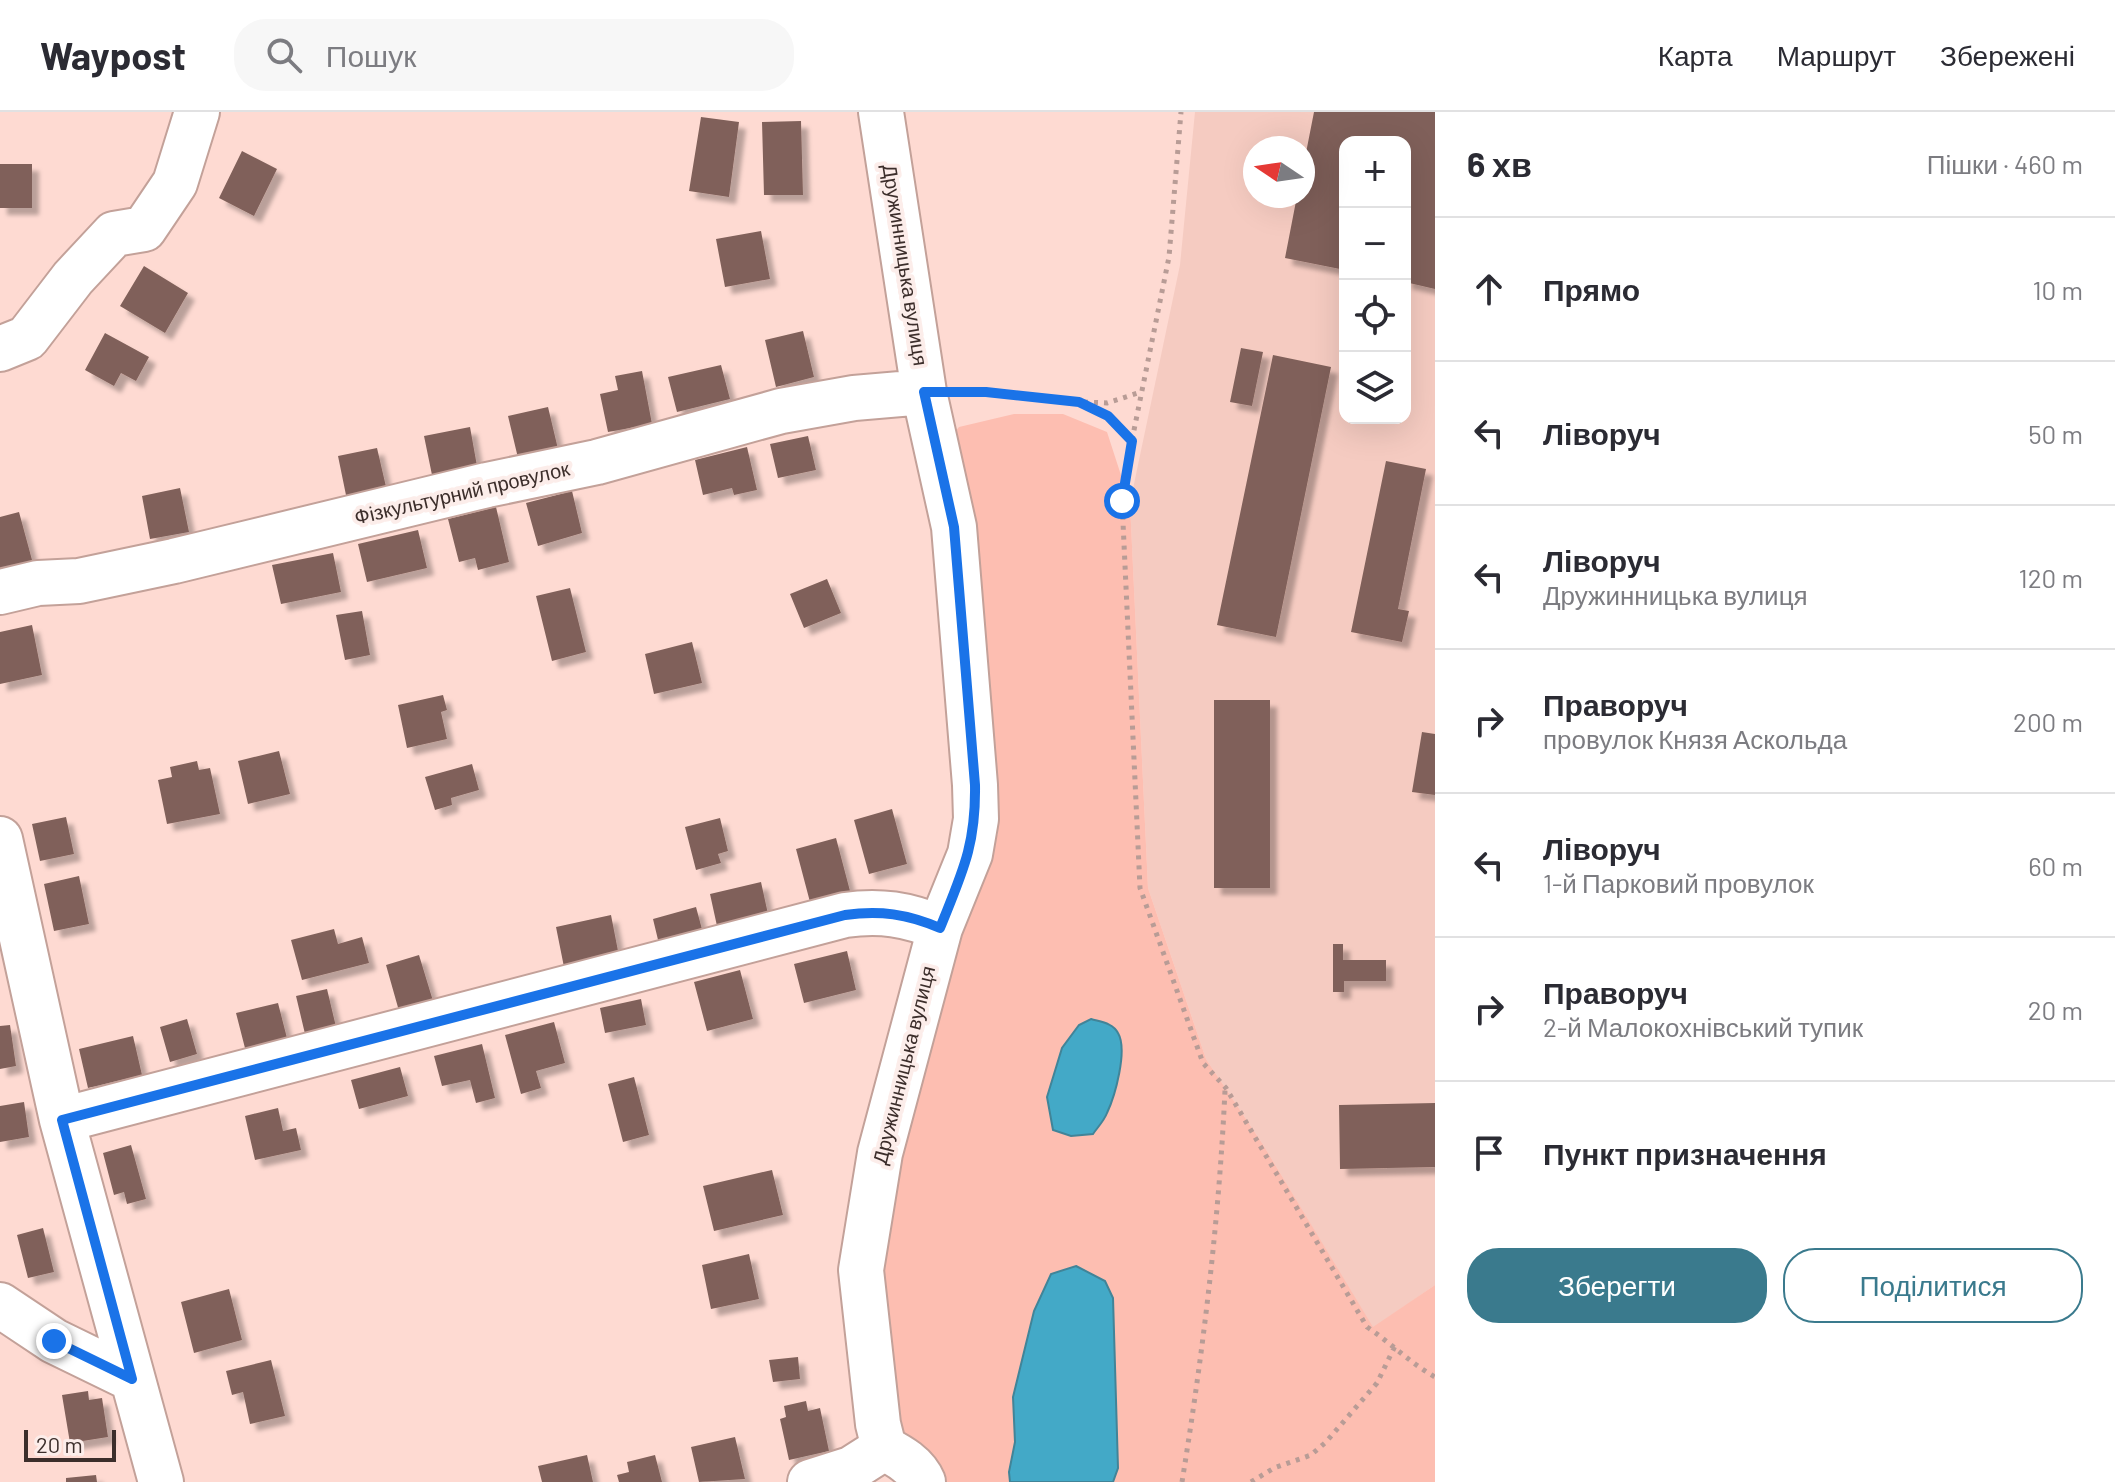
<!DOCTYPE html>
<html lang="uk">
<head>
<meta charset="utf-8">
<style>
	:root { --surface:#fff; --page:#f7f7f7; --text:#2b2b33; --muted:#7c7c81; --line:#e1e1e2; --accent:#3a7a8d }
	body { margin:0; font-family:Barlow,sans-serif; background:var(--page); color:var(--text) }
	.controls { position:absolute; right:24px; top:24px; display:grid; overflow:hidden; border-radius:16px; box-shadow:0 8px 32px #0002 }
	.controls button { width:72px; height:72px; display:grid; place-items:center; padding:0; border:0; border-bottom:2px solid var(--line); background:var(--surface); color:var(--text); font:40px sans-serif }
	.compass { position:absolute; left:1243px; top:24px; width:72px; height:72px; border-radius:50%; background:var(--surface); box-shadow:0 8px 32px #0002; rotate:283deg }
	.scale { position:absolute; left:24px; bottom:20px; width:92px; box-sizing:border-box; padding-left:8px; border:4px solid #3c2e2b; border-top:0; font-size:22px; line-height:28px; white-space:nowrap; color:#3c2e2b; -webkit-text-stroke:6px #fcedea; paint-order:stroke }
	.stop { position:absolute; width:24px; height:24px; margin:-18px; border:6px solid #1a73e8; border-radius:50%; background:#fff }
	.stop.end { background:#1a73e8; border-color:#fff; box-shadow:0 2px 8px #0008 }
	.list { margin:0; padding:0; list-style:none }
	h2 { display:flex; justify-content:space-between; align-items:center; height:104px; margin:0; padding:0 32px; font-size:34px }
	h2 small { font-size:26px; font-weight:400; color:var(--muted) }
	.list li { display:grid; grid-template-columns:52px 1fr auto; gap:24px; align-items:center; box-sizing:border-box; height:144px; padding:0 32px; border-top:2px solid var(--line) }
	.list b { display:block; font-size:30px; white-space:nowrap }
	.list p { margin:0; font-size:26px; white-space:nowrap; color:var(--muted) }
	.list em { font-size:26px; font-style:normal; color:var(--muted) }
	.actions { display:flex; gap:16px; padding:24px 32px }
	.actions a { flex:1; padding:18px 0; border:2px solid var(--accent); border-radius:32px; text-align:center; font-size:28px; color:var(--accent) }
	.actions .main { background:var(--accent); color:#fff }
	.icon { flex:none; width:44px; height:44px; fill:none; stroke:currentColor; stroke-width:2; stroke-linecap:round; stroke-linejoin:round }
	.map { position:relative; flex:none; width:1435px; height:1370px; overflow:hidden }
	header { display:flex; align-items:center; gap:48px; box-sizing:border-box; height:112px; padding:0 40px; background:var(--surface); border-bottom:2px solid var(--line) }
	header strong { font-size:38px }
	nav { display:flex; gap:44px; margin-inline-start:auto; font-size:28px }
	.search { width:560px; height:72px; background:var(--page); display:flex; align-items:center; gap:20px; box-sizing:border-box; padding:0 28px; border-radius:32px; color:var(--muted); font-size:30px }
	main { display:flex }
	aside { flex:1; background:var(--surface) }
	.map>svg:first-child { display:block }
	.built { fill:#f5cbc1; fill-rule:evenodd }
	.green { fill:#fdbeb1 }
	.water { fill:#43a9c7; stroke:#418498; stroke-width:2 }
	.building { fill:#80615a; filter:url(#shadow) }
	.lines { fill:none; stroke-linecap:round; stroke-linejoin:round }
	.minor-casing { stroke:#c3a199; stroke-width:48 }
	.path { stroke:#b89c96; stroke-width:5; stroke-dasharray:4 6; stroke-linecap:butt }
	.minor { stroke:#fff; stroke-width:44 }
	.route { stroke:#1a73e8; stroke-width:10 }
	.labels { text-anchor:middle; stroke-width:8; stroke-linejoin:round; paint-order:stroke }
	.street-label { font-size:20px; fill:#3c2e2b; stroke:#fcedea }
</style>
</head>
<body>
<header>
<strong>Waypost</strong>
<div class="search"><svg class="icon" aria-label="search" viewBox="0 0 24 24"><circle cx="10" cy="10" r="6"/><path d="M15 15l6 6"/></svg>Пошук</div>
<nav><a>Карта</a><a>Маршрут</a><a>Збережені</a></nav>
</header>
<main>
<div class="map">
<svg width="1435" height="1370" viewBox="0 0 1435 1370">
	<defs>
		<filter id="shadow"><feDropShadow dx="7" dy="7" stdDeviation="2" flood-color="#0004"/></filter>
	</defs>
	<rect width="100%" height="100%" fill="#fedad2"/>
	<path class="built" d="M1195,0H1435V1173L1373,1216L1262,1031L1206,947L1148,776L1130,391L1180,153ZM1345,30H1405V306H1345ZM1255,36H1303V84H1255Z"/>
	<path class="green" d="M1014,302H1063L1107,320L1130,391L1148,776L1206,947L1262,1031L1373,1215L1435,1173V1370H1113L1118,1356L1113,1186L1051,1163L1034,1199L1013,1285L1015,1330L1009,1360L1010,1370H939L900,1321L875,1153L945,843L976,783L998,721L997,666L979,469L953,322L959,315Z"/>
	<path class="water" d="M1091,907C1101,910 1113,911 1118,921C1128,938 1115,984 1107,1001C1104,1009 1097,1016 1093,1022L1071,1024L1053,1018L1047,985L1062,936L1079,913Z
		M1076,1154L1105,1169L1113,1186L1118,1356L1113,1370H1010L1009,1360L1015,1330L1013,1285L1034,1199L1051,1162Z"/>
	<path class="building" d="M1314,0H1435V177L1405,170V30H1345V158L1285,146L1297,84H1303V56Z
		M701,5L739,10L729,85L689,79Z
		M801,9L803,83H764L762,10Z
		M242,39L277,57L254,104L219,86Z
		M0,52H32V96H0Z
		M761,119L770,167L725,175L716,127Z
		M144,154L188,181L165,221L120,194Z
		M803,219L814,265L776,275L765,228Z
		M105,221L149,245L136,269L121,261L114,274L85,258Z
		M1241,236L1263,240L1252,294L1230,290Z
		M1273,243L1331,255L1276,525L1217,513Z
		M721,253L730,287L677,300L668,265Z
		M642,259L652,312L608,320L600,282L618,278L615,264Z
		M548,295L558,337L518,346L508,304Z
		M470,315L477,354L432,363L424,324Z
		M808,324L816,358L778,366L770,332Z
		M747,335L757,378L734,383L732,376L703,383L695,348Z
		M377,336L387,379L347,388L338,344Z
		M1386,349L1426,357L1398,497L1409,499L1402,530L1351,520Z
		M180,376L189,420L150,427L142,384Z
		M572,379L582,421L538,434L526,391Z
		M496,395L509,450L478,458L475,446L459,450L448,407Z
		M19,400L35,459L0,469V405Z
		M418,418L427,456L367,470L358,432Z
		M333,441L341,480L281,492L272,453Z
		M827,467L841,501L804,516L790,482Z
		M570,476L586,540L552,549L536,484Z
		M362,499L370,543L345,548L336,503Z
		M32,513L42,563L0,572V520Z
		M692,530L702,571L654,582L645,542Z
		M443,583L447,598L441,600L447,627L407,636L398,593Z
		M1214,588H1270V776H1214Z
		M1422,620L1435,622V683L1412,680Z
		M279,639L290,682L248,692L238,649Z
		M197,649L199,658L210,656L220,702L167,712L158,668L172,665L170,655Z
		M472,652L479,678L451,686L452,693L435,698L425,665Z
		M892,697L907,752L869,762L854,708Z
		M66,705L74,742L40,749L32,712Z
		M720,706L728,739L718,742L721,751L696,758L685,715Z
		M836,726L850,779L810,790L796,737Z
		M79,764L89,812L54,819L44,772Z
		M761,770L768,802L717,814L710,782Z
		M696,795L703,821L659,832L653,807Z
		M611,803L619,844L564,855L556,815Z
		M334,817L338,832L362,825L369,851L302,868L291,828Z
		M1333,832H1343V848H1386V869H1344V880H1333Z
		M847,839L856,878L804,891L794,852Z
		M419,843L433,889L399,899L386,853Z
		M740,858L753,907L707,919L694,870Z
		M327,877L337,919L306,926L296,884Z
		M641,887L646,913L605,921L600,896Z
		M278,891L288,930L246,940L236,901Z
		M187,907L197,942L170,950L160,915Z
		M554,910L565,951L536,959L541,976L521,982L505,923Z
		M10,913L16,954L0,957V914Z
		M133,924L142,963L88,976L79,937Z
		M482,932L495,986L476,991L470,968L442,974L434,944Z
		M400,955L408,984L359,997L351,968Z
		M634,965L649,1023L623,1030L608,972Z
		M24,990L29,1025L0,1030V994Z
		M1435,991V1055L1340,1057L1339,993Z
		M278,996L283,1019L296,1016L301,1038L255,1048L245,1004Z
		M131,1033L146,1087L127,1092L124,1080L114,1083L103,1041Z
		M772,1058L783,1103L714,1119L703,1074Z
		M43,1116L54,1160L28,1166L17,1123Z
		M749,1142L759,1187L711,1197L702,1153Z
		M229,1177L242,1228L194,1241L181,1190Z
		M798,1245L800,1267L773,1270L769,1248Z
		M271,1248L285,1304L250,1312L243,1280L232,1283L226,1259Z
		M88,1279L89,1288L102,1286L108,1325L70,1331L62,1283Z
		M806,1289L808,1299L820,1296L829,1339L789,1348L780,1307L786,1305L784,1294Z
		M735,1325L745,1367L699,1370L691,1335Z
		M587,1343L593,1370H542L538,1354Z
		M655,1343L662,1370H619L617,1363L629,1360L627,1350Z
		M96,1363L97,1370H66V1366Z"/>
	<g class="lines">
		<g class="minor-casing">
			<path id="minor" d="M881,0L924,280L954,415L975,673L976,707L970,742L940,816L880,1041L861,1158L878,1312L884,1336C899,1344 916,1353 923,1370
				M0,237L27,226L73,166L114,122L144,117L175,71L197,0
				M0,480L38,471L79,469L174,449L487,373L597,350L781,299L854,286L924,280
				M0,727L62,1008L161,1370
				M62,1008L845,803C880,798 907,802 940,816
				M0,1193L54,1229L132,1267
				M810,1370L851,1357L884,1336"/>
		</g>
		<path class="path" d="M962,280H986L1079,290L1108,304L1132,329L1122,389L1140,776L1203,951L1226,976L1367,1215C1391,1231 1410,1251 1435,1265
			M1084,290L1107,291L1141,280
			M1132,328L1169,145L1181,0
			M1182,1370C1203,1240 1219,1109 1225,978
			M1251,1370L1274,1356L1311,1343L1326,1330L1377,1271L1395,1234"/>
		<use href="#minor" class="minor"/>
	</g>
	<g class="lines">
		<path class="route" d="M54,1229L132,1267L62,1008L845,803C880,798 907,802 940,816C962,761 976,734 975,673L954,415L924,280H986L1079,290L1108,304L1132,329L1122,389"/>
	</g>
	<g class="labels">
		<g class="street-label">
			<text transform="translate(905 153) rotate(81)" y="7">Дружинницька вулиця</text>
			<text transform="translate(462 381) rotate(-13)" y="7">Фізкультурний провулок</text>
			<text transform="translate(904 953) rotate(-76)" y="7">Дружинницька вулиця</text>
		</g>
	</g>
</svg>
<div class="controls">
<button>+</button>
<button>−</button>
<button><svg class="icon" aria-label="locate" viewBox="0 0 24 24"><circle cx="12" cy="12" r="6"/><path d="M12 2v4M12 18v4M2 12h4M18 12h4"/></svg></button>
<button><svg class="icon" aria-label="layers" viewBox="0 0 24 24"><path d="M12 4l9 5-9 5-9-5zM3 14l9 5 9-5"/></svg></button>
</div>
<svg class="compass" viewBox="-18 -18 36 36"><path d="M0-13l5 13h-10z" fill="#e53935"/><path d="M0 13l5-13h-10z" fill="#7c7c81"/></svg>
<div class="scale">20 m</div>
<div class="stop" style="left:1122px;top:389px"></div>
<div class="stop end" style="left:54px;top:1229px"></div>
</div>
<aside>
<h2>6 хв<small>Пішки · 460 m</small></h2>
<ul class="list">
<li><svg class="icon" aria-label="ahead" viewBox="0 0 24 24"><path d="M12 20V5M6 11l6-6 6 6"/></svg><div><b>Прямо</b></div><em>10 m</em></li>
<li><svg class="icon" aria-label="left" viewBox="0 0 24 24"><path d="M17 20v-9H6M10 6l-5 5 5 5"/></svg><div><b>Ліворуч</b></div><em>50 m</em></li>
<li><svg class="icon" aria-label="left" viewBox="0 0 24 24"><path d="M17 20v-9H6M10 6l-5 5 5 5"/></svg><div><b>Ліворуч</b><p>Дружинницька вулиця</p></div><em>120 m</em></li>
<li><svg class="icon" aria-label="right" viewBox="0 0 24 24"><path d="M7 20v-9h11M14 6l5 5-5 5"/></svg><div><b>Праворуч</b><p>провулок Князя Аскольда</p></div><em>200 m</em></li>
<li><svg class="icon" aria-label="left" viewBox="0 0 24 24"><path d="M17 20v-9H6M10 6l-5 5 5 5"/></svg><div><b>Ліворуч</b><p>1-й Парковий провулок</p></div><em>60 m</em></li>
<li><svg class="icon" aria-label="right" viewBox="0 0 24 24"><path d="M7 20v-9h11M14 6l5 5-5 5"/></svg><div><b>Праворуч</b><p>2-й Малокохнівський тупик</p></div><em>20 m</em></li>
<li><svg class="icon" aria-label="arrive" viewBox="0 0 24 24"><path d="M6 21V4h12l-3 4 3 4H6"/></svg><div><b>Пункт призначення</b></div></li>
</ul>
<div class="actions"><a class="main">Зберегти</a><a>Поділитися</a></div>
</aside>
</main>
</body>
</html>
